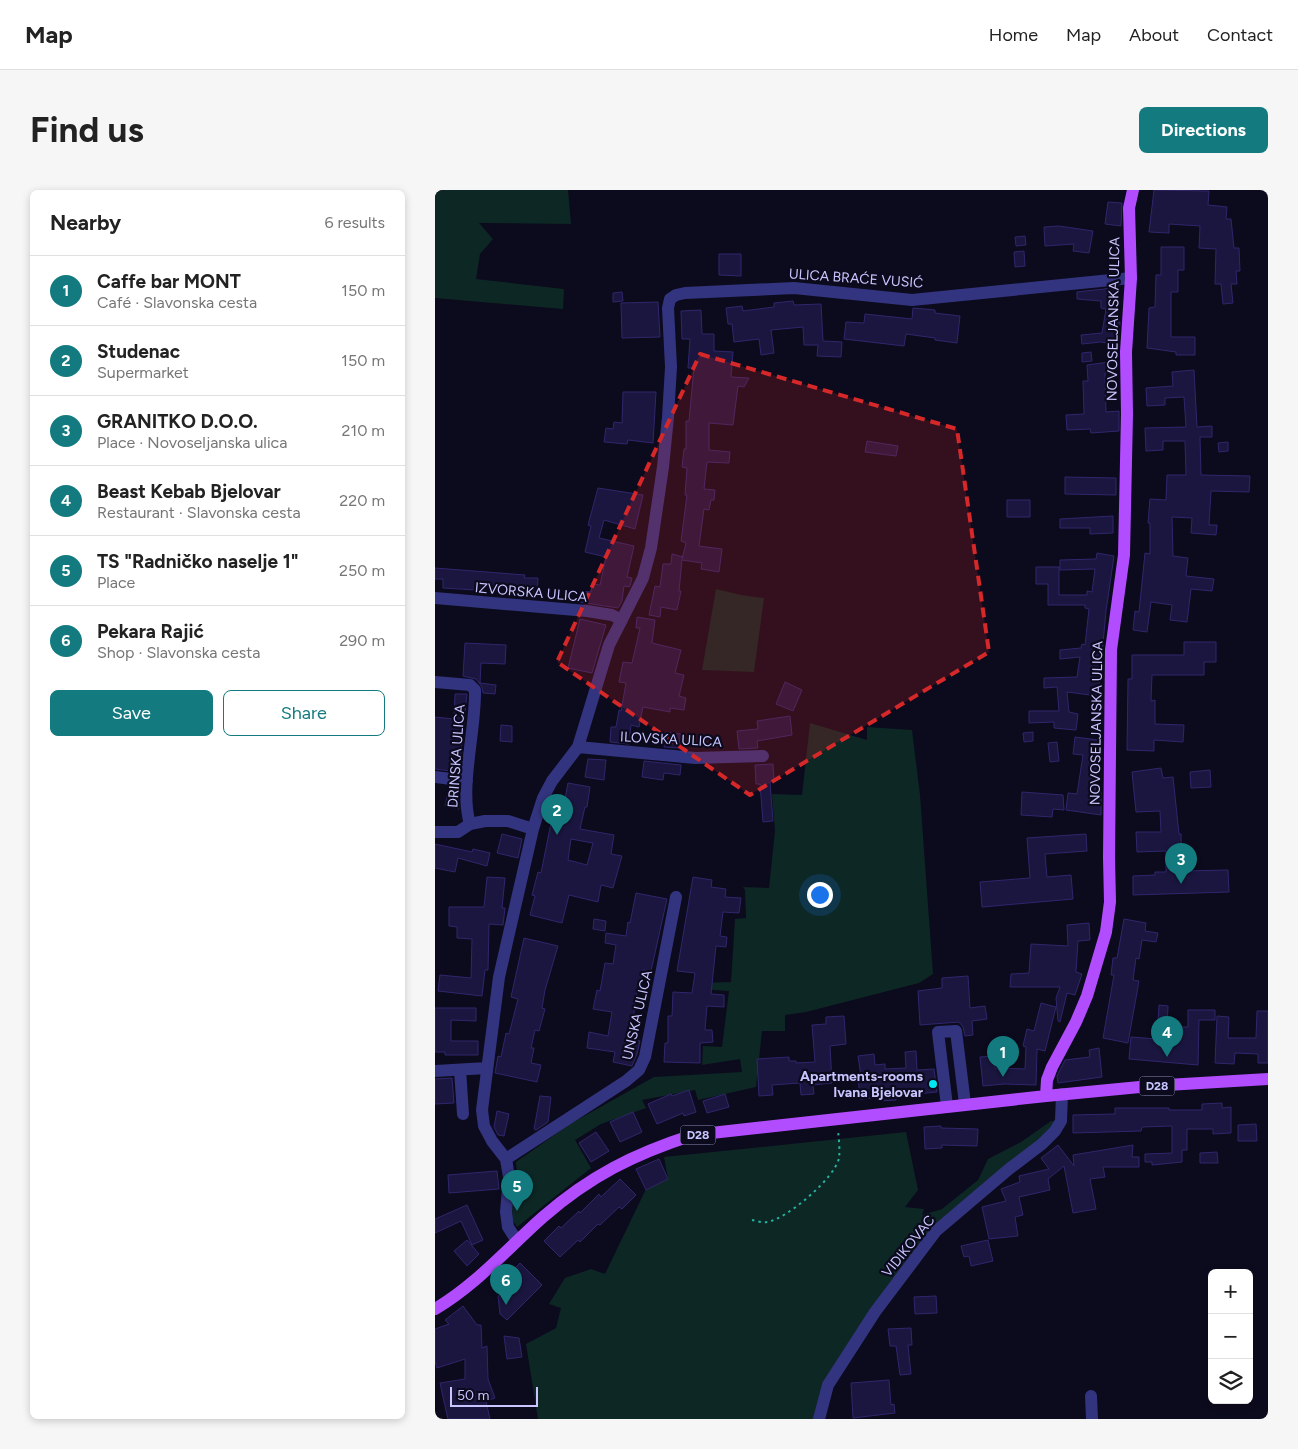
<!DOCTYPE html>
<html lang="en">
<head>
<meta charset="utf-8">
<style>
	:root { --surface:#fff; --page:#f6f6f6; --text:#222; --muted:#767676; --line:#e0e0e0; --accent:#137b7f }
	body { margin:0; font-family:Figtree,sans-serif; background:var(--page); color:var(--text) }
	.controls { position:absolute; right:15px; bottom:15px; display:grid; overflow:hidden; border-radius:8px; box-shadow:0 2px 8px #0003 }
	.controls button { width:45px; height:45px; display:grid; place-items:center; padding:0; border:0; border-bottom:1px solid var(--line); background:var(--surface); color:var(--text); font:25px sans-serif }
	.scale { position:absolute; left:15px; bottom:12px; width:88px; box-sizing:border-box; padding-left:5px; border:2px solid #c9c6ff; border-top:0; font-size:14px; line-height:18px; white-space:nowrap; color:#c9c6ff; -webkit-text-stroke:4px #0c0a1d; paint-order:stroke }
	.you { position:absolute; left:384px; top:704px; width:18px; height:18px; margin:-12px; border:4px solid #fff; border-radius:50%; background:#1a73e8; box-shadow:0 0 0 8px #1a73e833 }
	.badge { display:grid; place-items:center; width:32px; height:32px; border-radius:50%; background:var(--accent); color:#fff; font-size:16px; font-weight:700 }
	.pin { position:absolute; translate:-50% -41px; filter:drop-shadow(0 1px 2px #0008) }
	.pin::after { content:''; position:absolute; top:26px; width:18px; height:15px; background:inherit; clip-path:polygon(0 0,100% 0,50% 100%) }
	.list { margin:0; padding:0; list-style:none }
	h2 { display:flex; justify-content:space-between; align-items:center; height:65px; margin:0; padding:0 20px; font-size:21px }
	h2 small { font-size:16px; font-weight:400; color:var(--muted) }
	.list li { display:grid; grid-template-columns:32px 1fr auto; gap:15px; align-items:center; box-sizing:border-box; height:70px; padding:0 20px; border-top:1px solid var(--line) }
	.list b { display:block; font-size:19px; white-space:nowrap }
	.list p { margin:0; font-size:16px; white-space:nowrap; color:var(--muted) }
	.list em { font-size:16px; font-style:normal; color:var(--muted) }
	.actions { display:flex; gap:10px; padding:15px 20px }
	.actions a { flex:1; padding:11px 0; border:1px solid var(--accent); border-radius:8px; text-align:center; font-size:18px; color:var(--accent) }
	.actions .main { background:var(--accent); color:#fff }
	.icon { flex:none; width:28px; height:28px; fill:none; stroke:currentColor; stroke-width:2; stroke-linecap:round; stroke-linejoin:round }
	.map { position:relative; flex:none; width:833px; height:1229px; overflow:hidden; border-radius:8px }
	header { display:flex; align-items:center; gap:30px; box-sizing:border-box; height:70px; padding:0 25px; background:var(--surface); border-bottom:1px solid var(--line) }
	header strong { font-size:24px }
	nav { display:flex; gap:28px; margin-inline-start:auto; font-size:18px }
	.intro { display:flex; align-items:center; justify-content:space-between; box-sizing:border-box; height:120px; padding:0 30px }
	h1 { margin:0; font-size:35px }
	.button { padding:12px 22px; border-radius:8px; background:var(--accent); color:#fff; font-size:18px; font-weight:700 }
	main { display:flex; gap:30px; padding:0 30px }
	aside { flex:1; background:var(--surface); border-radius:8px; box-shadow:0 2px 8px #0003 }
	.map>svg:first-child { display:block }
	.green { fill:#0d2725 }
	.building { fill:#1b163f; stroke:#30266c; fill-rule:evenodd }
	.lines { fill:none; stroke-linecap:round; stroke-linejoin:round }
	.path { stroke:#26b3a2; stroke-width:2; stroke-dasharray:2.5 4; stroke-linecap:butt }
	.minor { stroke:#33347f; stroke-width:12 }
	.major { stroke:#b24dff; stroke-width:12 }
	.marked { fill:#d62828; fill-opacity:0.2; stroke:#d62828; stroke-width:4; stroke-dasharray:10 6; stroke-linejoin:round }
	.poi-dot { fill:#00e7f1; stroke:#0c0a1d; stroke-width:2 }
	.labels { text-anchor:middle; stroke-width:4.5; stroke-linejoin:round; paint-order:stroke }
	.shield { fill:#0c0a1d; stroke:#908ebb; stroke-width:1 }
	.shield-label { font-size:12px; font-weight:bold; fill:#c9c6ff }
	.street-label { font-size:14px; fill:#c9c6ff; stroke:#0c0a1d }
	.poi-label { font-size:14px; font-weight:bold; fill:#c9c6ff; stroke:#0c0a1d; text-anchor:end }
</style>
</head>
<body>
<header>
<strong>Map</strong>
<nav><a>Home</a><a>Map</a><a>About</a><a>Contact</a></nav>
</header>
<div class="intro"><h1>Find us</h1><a class="button">Directions</a></div>
<main>
<aside>
<h2>Nearby<small>6 results</small></h2>
<ul class="list">
<li><span class="badge">1</span><div><b>Caffe bar MONT</b><p>Café · Slavonska cesta</p></div><em>150 m</em></li>
<li><span class="badge">2</span><div><b>Studenac</b><p>Supermarket</p></div><em>150 m</em></li>
<li><span class="badge">3</span><div><b>GRANITKO D.O.O.</b><p>Place · Novoseljanska ulica</p></div><em>210 m</em></li>
<li><span class="badge">4</span><div><b>Beast Kebab Bjelovar</b><p>Restaurant · Slavonska cesta</p></div><em>220 m</em></li>
<li><span class="badge">5</span><div><b>TS &quot;Radničko naselje 1&quot;</b><p>Place</p></div><em>250 m</em></li>
<li><span class="badge">6</span><div><b>Pekara Rajić</b><p>Shop · Slavonska cesta</p></div><em>290 m</em></li>
</ul>
<div class="actions"><a class="main">Save</a><a>Share</a></div>
</aside>
<div class="map">
<svg width="833" height="1229" viewBox="0 0 833 1229">
	<rect width="100%" height="100%" fill="#0c0a1d"/>
	<path class="green" d="M0,0H133L136,34L44,33L58,49L45,64L41,89L129,99L128,119L0,108Z
		M281,399L306,405L329,408L319,482L267,480Z
		M375,533L432,550V537L477,540L485,605L498,784L484,793L371,822L350,825V841H327L321,897L263,910L260,900L207,910L211,918L166,934L140,950L156,978L82,1037L77,1029L78,1005L82,984L81,972L135,934L219,887L307,882L305,869L267,875L268,856L287,857L294,801L264,799V793L296,792L300,729L311,728L310,700L308,697L334,698L340,641L337,604L367,605Z
		M616,931H626L501,1041L393,1195L384,1229H103L91,1154L121,1138L126,1118L114,1114L130,1088L156,1079L170,1084L211,999L233,989L229,967L471,942L483,1000L470,1017L489,1019L487,1025L507,1019L543,990L553,969L586,952Z"/>
	<path class="building" d="M719,0L774,1L773,15L792,17L791,29H796L799,58H804L805,81H801L802,94H796L798,113L788,114L786,94H780L781,59L764,58L765,36L734,34V43L714,42Z
		M673,12L687,13L686,36L670,34Z
		M624,36L658,41L654,63L638,61L639,54L610,56L609,37Z
		M590,46L591,55L581,56L580,47Z
		M726,57H749V80H743V102H736V147H760V165H741V162L712,158L714,118L720,117L721,85H726Z
		M589,61L590,76L580,77L579,62Z
		M284,64H306V86L284,85Z
		M678,98H684L681,132H685L683,155L666,152L647,154L646,145L667,143L671,119L666,118V111L642,109V102Z
		M187,102L188,111L178,112V103Z
		M358,111L359,115L386,114L388,151L407,152L406,167L382,166L383,155H369L368,137L336,140L339,163L326,165L324,149L299,152L297,134H293L291,118L307,116L308,121L339,117V113Z
		M223,112L225,147L187,148L186,113Z
		M478,118L500,120V123L525,126L522,153L500,150V148L471,144L469,156L409,149L411,132L429,133L430,124L477,129Z
		M266,120L267,144H279V161L298,162L296,187L314,188L309,197L303,196L298,235L274,233V260L295,262L294,273L272,272L269,299L280,300L279,310H276L274,320L269,319L264,356L287,359L284,382L266,379L267,373L247,370L244,401H246L242,420L226,417L225,427L214,425L220,396L225,397L228,374H236L237,364L248,367L247,369L251,353L246,351L252,305H250L252,278L247,277L249,259H251V231H254L259,178H253L255,149H247L246,121Z
		M656,162L657,171L647,172V163Z
		M674,172L675,182L670,183L671,222L684,221V241L656,243L655,239L632,240L631,225L649,224L648,191H653L652,175Z
		M759,180L762,237L777,236V247H765L766,285L815,286L814,302L776,301L774,335H782L781,345L756,343L757,328L737,327L738,366L753,368L751,386L779,389L777,401L756,399L752,432L735,430L737,415L716,412L712,442L698,440L700,421L704,422L710,363L715,364V333H713L715,309L731,310L732,285H751L750,251H728V260L711,261L710,238L751,237L749,207L730,208V215L712,216L711,198L738,196L737,182Z
		M188,202H221L218,253L193,250L192,254L169,252L171,238L178,239L179,232L187,233Z
		M432,251L463,256L461,266L430,262Z
		M793,252V261L784,262L783,253Z
		M630,287L681,288V305L630,304Z
		M163,298L208,305L200,339L169,330L164,348L199,356L192,387L197,388L195,396L194,397L189,396L187,411L183,418L144,412L145,401L156,402L157,394L165,395L171,367L150,362L156,336L153,335Z
		M572,310H595V327H572Z
		M678,326V343L655,344V338H625V329Z
		M662,363L679,366L671,421L663,506L632,502L634,522L643,524L641,540L619,538V532L594,533V521H624L622,497L609,498V488L642,487L645,467L625,469V460L646,458L647,454L650,455L654,419L650,418V415H613V394H601V377H624V405H652V401L657,402L660,379L625,380V370L661,369Z
		M0,378L90,385L89,388H103L102,407L75,405V398L41,396V400L8,398V389H0Z
		M202,427L220,430L217,453L246,460L240,483L249,485L244,506L251,508L249,520L235,518V522L208,517L204,537L196,535L194,554L175,552L176,537H181L184,520L186,521L191,493L184,492L188,472L197,473L205,438H201Z
		M145,429L171,435L157,483L133,478Z
		M749,452H781V472H769V485H717L716,511L720,510V534L749,535L748,552L719,550V561L692,560L693,489H697V465H749Z
		M30,453L71,455L70,474L46,473L45,493L61,495L60,504L48,503L47,497L41,489L28,486Z
		M350,492L367,500L358,521L341,514Z
		M20,504H32L24,582L0,579V527L19,529Z
		M355,526L357,545L322,551L323,558L304,559L302,541L323,539L322,531Z
		M66,535L77,536V552L65,551Z
		M231,542L246,544L244,558L229,557Z
		M598,542V551L589,552L588,543Z
		M640,547L663,550L660,572L664,573L660,601L666,602V625L631,620L633,603L642,604L648,565L638,564Z
		M622,552L624,571L615,572L613,553Z
		M153,569L171,570L169,590L150,587Z
		M209,571L246,575L245,585L229,583L228,590L207,587Z
		M338,574L339,591L335,592L338,631L328,632L325,594H321L320,575Z
		M726,578L728,588L738,587L744,644H746L747,681L793,680L794,702L698,705V686L720,685V682H731V661L702,662L701,642H726L725,621L701,622L697,582Z
		M775,580L776,597L756,598L755,582Z
		M133,593L155,597L152,617H150L145,639L179,645L176,664L187,666L178,698L166,695L163,712L134,705L127,733L95,725L100,706L97,705L103,682L106,683L116,633L122,634L126,614H129ZM136,649L158,653L152,675L133,670Z
		M14,597L23,598L24,619L10,616Z
		M587,602L628,605L629,620L618,619L617,627L586,625Z
		M67,644L87,649L83,668L62,663Z
		M651,644L652,661L610,664L612,687L636,685L638,709L547,717L545,692L595,688L592,648Z
		M0,654L37,662L38,659L55,663L52,676L23,668L20,682L0,678Z
		M52,687L70,688L67,718H70L68,735L54,734L53,780H50L47,806L3,801L5,785L36,788L37,749L22,748V737L14,736V717H49Z
		M258,687L277,690L276,697L291,699L290,707L306,708L304,723L288,722L285,746L292,747L291,757L281,756L276,804L289,805V817L272,816L270,840H277L278,852L265,853V873L229,872L230,853H233V826H237L238,802L257,803L260,783L242,781Z
		M201,703L232,709L216,781L208,780L205,802H202L195,849L205,851L202,864L197,876L178,872L180,862L152,858L154,842L173,846L177,822L158,819L162,800L165,801L170,773L178,774L181,755L170,753L171,743L191,746L193,732L195,733Z
		M159,729L171,731L170,741L158,739Z
		M689,729L711,733L710,741L723,743L721,752L707,750L704,769L701,768L698,790L704,791L693,853L668,848L679,785H676L678,768H682Z
		M654,733L655,750L643,751L641,782L647,784L640,805L632,803L625,832L623,831L621,808L625,797H575L576,784L594,783L596,754L633,756L632,735Z
		M89,748L123,756L110,800L107,818L110,819L104,841L100,840L96,858H99L96,873L106,875L102,892L60,883L63,866L66,867L71,843L74,844L83,809L76,807Z
		M533,786L535,818L550,816L552,829L537,831L538,845L530,846L528,837L524,832L485,835L483,801L507,798V788Z
		M606,813L621,817L610,861L602,859L601,895L569,894L548,896L545,867L559,866L560,878L590,879L591,857L588,856L592,839L599,841Z
		M724,815L733,816L732,837H753V820H780V830H764L763,875L694,869L696,847L722,849Z
		M0,818H41V831L16,830V851H43V865H10V862H0Z
		M822,821H833V873H823V864L800,863L799,874L780,873L782,826L794,827L793,848H821Z
		M409,826L411,854L395,856L397,893L378,895L379,904L366,905L365,893L337,895L338,905L324,906L322,869L354,867V871H361V873L380,872L377,835L391,834V827Z
		M664,858L667,887L623,893L622,886L630,870L655,867L654,860Z
		M481,861L482,880L499,879L502,902L461,906V910L444,911V908L425,909L423,886H426L423,866L439,864L440,875L450,874V879L471,878L470,862Z
		M17,888L19,913L0,914V889Z
		M254,900L261,922L249,926L248,923L222,934L213,914L236,904L237,906Z
		M290,904L294,917L272,923L268,911Z
		M105,906L116,907L113,932L101,940L99,939Z
		M787,913V918L796,917V943L778,944V939H752V960H747V972L717,975V972H710V964L737,963V936L707,937L706,941L638,943V925L680,924V918H734V920H767V914Z
		M62,921L74,924L69,946L63,945L59,937Z
		M198,922L207,942L185,952L175,932Z
		M821,934L822,951H803V935Z
		M506,936V938L543,939L542,956L507,955V958L490,959L489,937Z
		M161,942L174,961L156,972L144,953Z
		M623,955L639,976L638,965L698,955L697,967H704V977H668L670,987L655,989L661,1019L638,1023L629,976L613,989L615,1000L584,1007L588,1025L580,1027L583,1046L554,1049L547,1017L571,1011L566,999L585,992L584,986L614,979L606,968Z
		M782,962L783,973H765V963Z
		M224,969L233,989L211,1000L201,979Z
		M62,981L64,999L14,1003L13,985Z
		M185,989L201,1005L187,1019L184,1017L165,1035L163,1034L145,1052L143,1050L125,1067L109,1051L124,1036L126,1038L144,1021L145,1023L164,1004L166,1007Z
		M32,1015L48,1050L37,1055L26,1031L0,1043V1029Z
		M32,1050L44,1064L32,1076L19,1061Z
		M553,1050L558,1071L536,1076L534,1066L529,1067L526,1056Z
		M85,1073L107,1095L72,1130L65,1124L63,1106L77,1093L71,1087Z
		M501,1106L502,1123L480,1124L479,1107Z
		M28,1116L42,1135H46L47,1158L52,1156L53,1189L60,1208L51,1211L55,1229H13L10,1216L5,1193L30,1189V1169L2,1178L0,1171V1139L14,1134L10,1130Z
		M476,1138L477,1155H473L476,1184L465,1185L461,1156H455L453,1139Z
		M69,1146L84,1148L87,1167L72,1169Z
		M454,1190L456,1215L459,1214L460,1223L418,1228L416,1193Z"/>
	<g class="lines">
		<path class="path" d="M317,1030C322,1031 328,1033 332,1032C352,1029 400,988 404,968C405,960 404,949 403,941"/>
		<path class="minor" d="M0,408L152,421L177,425L187,430
			M0,492L35,495L40,500C41,540 24,598 35,634
			M143,557L260,568L328,566
			M0,587L32,591
			M0,642H23L35,634L50,631H73L98,639
			M25,880L28,924
			M0,881L52,878
			M512,916L503,842L521,841L530,914
			M71,969L191,891L204,880L210,867L241,707
			M82,1051L73,1037L71,1022L74,987L71,969L57,951L49,936L47,920L64,787L98,639L108,608L117,591L143,557L174,455L208,388L216,358L228,277L233,227L236,177L233,118L235,109L241,105L250,103L359,98L477,110L696,88
			M656,1206L657,1229
			M384,1229L393,1195L440,1122L501,1041L574,979L607,954L620,941L626,931L627,904"/>
		<path class="major" d="M611,906L612,890L617,877L641,832L652,806L671,742L675,712L674,668L676,460L689,365L692,224L691,162L696,88L694,18L698,0
			M0,1119C41,1095 73,1058 108,1027C155,986 199,964 258,945L611,906L715,896L833,889"/>
	</g>
	<path class="marked" d="M265,164L522,239L554,462L315,605L122,472Z"/>
	<circle class="poi-dot" cx="498" cy="894" r="5"/>
	<g class="labels">
		<g class="shield">
			<rect x="704.5" y="886.5" width="35" height="19" rx="4"/>
			<rect x="245.5" y="935.5" width="35" height="19" rx="4"/>
		</g>
		<g class="shield-label">
			<text x="722" y="900">D28</text>
			<text x="263" y="949">D28</text>
		</g>
		<g class="street-label">
			<text transform="translate(421 88) rotate(4)" y="5">ULICA BRAĆE VUSIĆ</text>
			<text transform="translate(678 129) rotate(-89)" y="5">NOVOSELJANSKA ULICA</text>
			<text transform="translate(96 402) rotate(5)" y="5">IZVORSKA ULICA</text>
			<text transform="translate(661 533) rotate(-89)" y="5">NOVOSELJANSKA ULICA</text>
			<text transform="translate(236 549) rotate(3)" y="5">ILOVSKA ULICA</text>
			<text transform="translate(21 566) rotate(-86)" y="5">DRINSKA ULICA</text>
			<text transform="translate(202 825) rotate(-77)" y="5">UNSKA ULICA</text>
			<text transform="translate(473 1056) rotate(-51)" y="5">VIDIKOVAC</text>
		</g>
		<g class="poi-label">
			<text x="488" y="891">Apartments-rooms<tspan x="488" dy="16">Ivana Bjelovar</tspan></text>
		</g>
	</g>
</svg>
<div class="controls">
<button>+</button>
<button>−</button>
<button><svg class="icon" aria-label="layers" viewBox="0 0 24 24"><path d="M12 4l9 5-9 5-9-5zM3 14l9 5 9-5"/></svg></button>
</div>
<div class="scale">50 m</div>
<div class="you"></div>
<div class="pin badge" style="left:568px;top:887px">1</div>
<div class="pin badge" style="left:122px;top:645px">2</div>
<div class="pin badge" style="left:746px;top:694px">3</div>
<div class="pin badge" style="left:732px;top:867px">4</div>
<div class="pin badge" style="left:82px;top:1021px">5</div>
<div class="pin badge" style="left:71px;top:1115px">6</div>
</div>
</main>
</body>
</html>
